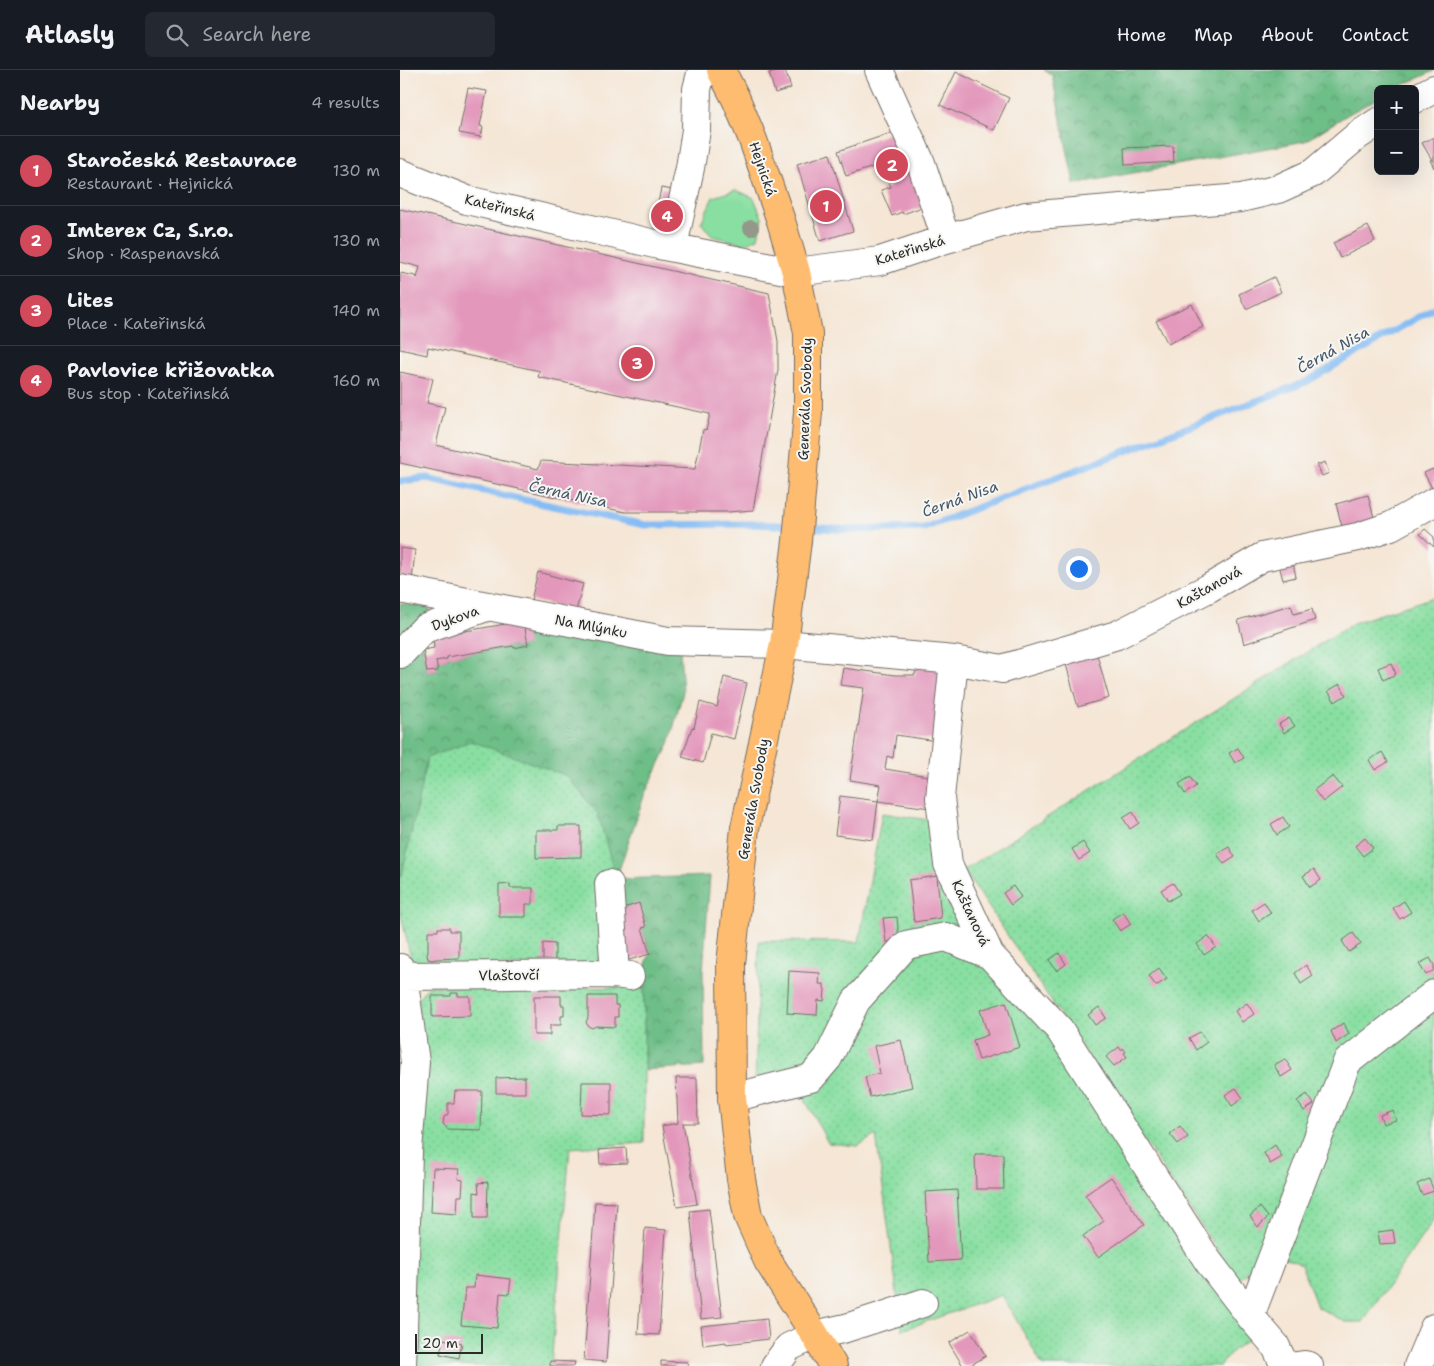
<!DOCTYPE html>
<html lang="en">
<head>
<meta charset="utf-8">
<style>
	:root { --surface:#171b24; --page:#242831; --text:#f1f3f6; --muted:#9ea1a6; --line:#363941; --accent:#d1495b }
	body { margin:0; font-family:"Shantell Sans",sans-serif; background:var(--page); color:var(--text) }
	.controls { position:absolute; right:15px; top:15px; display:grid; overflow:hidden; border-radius:8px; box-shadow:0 5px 20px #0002 }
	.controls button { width:45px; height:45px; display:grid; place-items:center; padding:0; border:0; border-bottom:1px solid var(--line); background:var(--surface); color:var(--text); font:25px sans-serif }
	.scale { position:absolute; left:15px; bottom:12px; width:68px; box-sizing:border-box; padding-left:5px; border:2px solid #2b2b2b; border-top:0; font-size:14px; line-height:18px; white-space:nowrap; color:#2b2b2b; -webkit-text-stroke:4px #f6f6f2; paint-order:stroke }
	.you { position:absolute; left:678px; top:498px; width:18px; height:18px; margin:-12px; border:4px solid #fff; border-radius:50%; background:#1a73e8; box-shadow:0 0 0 8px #1a73e833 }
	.badge { display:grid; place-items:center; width:32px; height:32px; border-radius:50%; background:var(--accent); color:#fff; font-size:16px; font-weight:700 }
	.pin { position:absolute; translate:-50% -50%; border:2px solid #fff; box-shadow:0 1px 5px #0006 }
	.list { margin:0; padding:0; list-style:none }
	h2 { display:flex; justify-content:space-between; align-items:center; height:65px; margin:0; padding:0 20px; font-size:21px }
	h2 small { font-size:16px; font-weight:400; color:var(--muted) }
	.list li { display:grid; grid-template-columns:32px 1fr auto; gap:15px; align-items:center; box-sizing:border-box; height:70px; padding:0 20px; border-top:1px solid var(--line) }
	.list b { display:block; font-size:19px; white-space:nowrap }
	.list p { margin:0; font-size:16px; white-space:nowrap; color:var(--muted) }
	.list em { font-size:16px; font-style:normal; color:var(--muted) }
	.icon { flex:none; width:28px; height:28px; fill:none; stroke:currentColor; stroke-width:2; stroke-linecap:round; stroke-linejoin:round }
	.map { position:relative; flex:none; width:1034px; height:1296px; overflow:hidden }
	header { display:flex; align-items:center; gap:30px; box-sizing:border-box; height:70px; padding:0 25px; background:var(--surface); border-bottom:1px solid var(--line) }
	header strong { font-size:24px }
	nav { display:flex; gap:28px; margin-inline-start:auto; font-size:18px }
	.search { width:350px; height:45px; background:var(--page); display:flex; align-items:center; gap:12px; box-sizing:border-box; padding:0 18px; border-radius:8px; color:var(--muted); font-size:19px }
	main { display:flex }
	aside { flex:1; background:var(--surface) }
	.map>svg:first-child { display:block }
	.grass { fill:#89dfa2; stroke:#5a8566 }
	.forest { fill:url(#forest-crowns); stroke:#4c745a }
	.garden { fill:url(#garden-dots); stroke:#5a8566 }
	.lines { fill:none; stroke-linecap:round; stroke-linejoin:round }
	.stream { stroke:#84bcf4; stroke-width:7 }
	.building { fill:#e397bb }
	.minor-casing { stroke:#726c66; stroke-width:30 }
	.major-casing { stroke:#726c66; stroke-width:30 }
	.minor { stroke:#fff; stroke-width:28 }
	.major { stroke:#febc70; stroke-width:28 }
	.tree { fill:#939888 }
	.labels { text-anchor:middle; stroke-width:4; stroke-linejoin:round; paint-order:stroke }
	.street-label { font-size:14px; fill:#2b2b2b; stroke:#f6f6f2 }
	.water-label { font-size:15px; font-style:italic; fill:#465667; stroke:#f6f6f2 }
</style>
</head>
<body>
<header>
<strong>Atlasly</strong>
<div class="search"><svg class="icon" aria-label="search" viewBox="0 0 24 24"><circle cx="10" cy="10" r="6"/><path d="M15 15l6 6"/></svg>Search here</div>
<nav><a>Home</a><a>Map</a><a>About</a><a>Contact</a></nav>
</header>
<main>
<aside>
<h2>Nearby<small>4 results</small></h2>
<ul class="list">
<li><span class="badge">1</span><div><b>Staročeská Restaurace</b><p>Restaurant · Hejnická</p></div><em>130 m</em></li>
<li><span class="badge">2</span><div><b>Imterex Cz, S.r.o.</b><p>Shop · Raspenavská</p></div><em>130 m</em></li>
<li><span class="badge">3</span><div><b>Lites</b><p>Place · Kateřinská</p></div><em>140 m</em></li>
<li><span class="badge">4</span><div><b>Pavlovice křižovatka</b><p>Bus stop · Kateřinská</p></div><em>160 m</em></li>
</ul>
</aside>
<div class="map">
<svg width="1034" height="1296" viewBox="0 0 1034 1296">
	<defs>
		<pattern id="forest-crowns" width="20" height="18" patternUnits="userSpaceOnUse" patternTransform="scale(1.25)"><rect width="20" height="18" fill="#6ebe88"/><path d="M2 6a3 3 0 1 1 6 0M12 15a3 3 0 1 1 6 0" fill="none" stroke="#5b9b6f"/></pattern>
		<pattern id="garden-dots" width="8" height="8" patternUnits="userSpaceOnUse" patternTransform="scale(1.25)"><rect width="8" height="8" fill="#89dfa2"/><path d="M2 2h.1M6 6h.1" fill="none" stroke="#76c08c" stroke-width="1.8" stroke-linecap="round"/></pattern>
	</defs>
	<rect width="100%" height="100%" fill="#f6f6f2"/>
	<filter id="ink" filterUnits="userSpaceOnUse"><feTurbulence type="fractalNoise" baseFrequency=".02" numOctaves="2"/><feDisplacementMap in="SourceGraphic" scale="10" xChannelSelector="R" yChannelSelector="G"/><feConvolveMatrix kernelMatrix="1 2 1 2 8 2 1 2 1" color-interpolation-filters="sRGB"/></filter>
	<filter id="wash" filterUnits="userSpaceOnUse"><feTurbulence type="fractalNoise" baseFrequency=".0096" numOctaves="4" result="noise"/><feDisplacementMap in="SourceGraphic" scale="20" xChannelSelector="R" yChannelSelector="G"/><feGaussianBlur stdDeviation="1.12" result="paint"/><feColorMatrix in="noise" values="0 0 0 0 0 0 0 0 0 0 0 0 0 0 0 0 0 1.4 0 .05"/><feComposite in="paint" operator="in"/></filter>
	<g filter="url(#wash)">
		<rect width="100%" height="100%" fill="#f5e6d5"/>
		<path class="grass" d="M336,120L354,128L362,148L358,168L344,174L313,166L301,153L313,127Z"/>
		<path class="forest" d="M644,0H1034V1L994,19H978V28L947,45L905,71L674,114L652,5Z
			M0,533L30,538L29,549L0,561Z
			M124,553L280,580L283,622L269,674L244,726L216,809L310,806L303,901L304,996L244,1000V918L243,901L250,884L242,858L246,857L239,834L218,840L0,807V593L22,569L27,602L38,601L36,591L47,589V587L113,576L127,575Z"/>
		<path class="garden" d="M1034,527V1149L963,1252H946L917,1237L901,1194L869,1182L838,1211L564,800L953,553Z
			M71,671L167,706L198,744L216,809L207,893L25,898L11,889L0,841V807L2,806L27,688Z
			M482,743L536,751L569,861L539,859L408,1001L355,1015L359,871L459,872Z
			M537,873L587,896L633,941L859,1262L833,1280L820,1296H643L602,1225L502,1260L476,1065L458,1076L428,1073L399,1018L457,940L496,895Z
			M29,916L244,918V1073L170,1078L151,1296H11L19,926Z"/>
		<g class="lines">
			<path class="stream" d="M0,411L27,408L115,428L245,455L356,454L393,456
				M404,457L453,460L524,458L906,312L1034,238"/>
		</g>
		<g id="blocks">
			<path class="building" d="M378,0H385L391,18L375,23L369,3Z
				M556,2L609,28L594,60L540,35Z
				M68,18L87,21L80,56L83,57L81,67L59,63Z
				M500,60L525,136L503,144L502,142L492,146L481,120L491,117L482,94L446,106L438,81Z
				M1034,67V98L1030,90H1032L1022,73Z
				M773,76L774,92L725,95L724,78Z
				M430,84L453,161L420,171L397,94Z
				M261,118L273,120L267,151L255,149Z
				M0,139L369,223L378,271V300L353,440L328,442H225L0,393V302L33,309L27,333L45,337L36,375L138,399L141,391L295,399L303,360L305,359L306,360L310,344L138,307L140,301L28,277L27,285L0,279V203L16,206L17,208L20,197L0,192Z
				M968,156L975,171L940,188L933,173Z
				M874,207L881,222L846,239L839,224Z
				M792,234L803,257L768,274L756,251Z
				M925,392L929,403L922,406L917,395Z
				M1033,399L1034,401V419L1033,420L1024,403Z
				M968,425L976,455L944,464L936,434Z
				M1025,459L1034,467V477L1020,464Z
				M0,478L15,480L12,512L0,510Z
				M892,488L896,507L883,510L878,491Z
				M138,502L183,514L176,541L131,530Z
				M891,535L894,544L912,539L915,550L844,574L838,550Z
				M111,553V555L124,553L128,575L114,578L113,576L47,587V589L36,591L38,601L27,602L23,580L34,578L33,568L43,565Z
				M696,581L709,628L678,637L665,591Z
				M991,593L996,604L983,610L978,598Z
				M543,596L537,671L496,665L493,688L487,686L485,699L534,707L530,738L478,731L481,715L450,710L464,618L440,615L443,598L495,605H515L516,597Z
				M324,607L347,613L334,669L311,663L303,693L282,687L292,657L294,658L300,632L317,637Z
				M940,614L946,625L935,632L928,621Z
				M889,648L895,656L884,663L879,654Z
				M838,678L844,688L835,693L829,683Z
				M982,682L988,692L975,700L969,690Z
				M933,706L942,717L923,732L914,720Z
				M790,707L796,716L785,724L779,714Z
				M440,726L478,731L473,770L435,765Z
				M733,742L739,753L730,759L723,748Z
				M883,747L889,757L877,765L871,754Z
				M158,756H181V787L136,788V760H158Z
				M965,768L973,778L963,786L955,776Z
				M683,772L690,783L679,790L672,779Z
				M829,777L835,787L824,794L817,784Z
				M914,799L921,810L910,817L903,806Z
				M537,806L541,848L514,852L509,810Z
				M773,813L780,824L768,831L761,820Z
				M110,814V818H133V834H126V847H99V815Z
				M613,816L621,827L611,835L603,823Z
				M1004,831L1011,842L1000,849L993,838Z
				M864,832L871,843L859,851L852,840Z
				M239,833L246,857L242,858L250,884L229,890L221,864L218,840Z
				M723,842L731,854L720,861L712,849Z
				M497,847L499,871L486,872L483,848Z
				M38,858H50V861H59V888L36,889L32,890L28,889L27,885L28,881V861H38Z
				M953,863L961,874L949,882L942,871Z
				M808,866L816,877L804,885L797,874Z
				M143,873L155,874V895H143Z
				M659,883L666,894L657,901L649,890Z
				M1030,888L1034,895V900L1026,905L1019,894Z
				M906,895L913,906L901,914L895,903Z
				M759,898L767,909L756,916L749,906Z
				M389,901L420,903L419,914H424V918L425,919L424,931L418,930L417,945L387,943Z
				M51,923H58V926H70V946L32,947V926H51Z
				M134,926H161V935H164V946H161V955H150V965H134Z
				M188,926H215V935H218V947H215V957L196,956L192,958L188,956L186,952L188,948Z
				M606,932L620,977L579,990L573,970L588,965L580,940Z
				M847,933L854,944L842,952L835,941Z
				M699,937L706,948L695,955L688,945Z
				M944,953L949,964L936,973L931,961Z
				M800,962L807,972L796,980L789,968Z
				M501,970L512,1017L470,1027L465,1007L480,1003L474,976Z
				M719,977L721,980L723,978L726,982L724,983L727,987L714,996L706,987Z
				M885,989L892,1000L881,1007L874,995Z
				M125,1007V1023H96V1008Z
				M276,1008H297L298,1053H283L297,1134L277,1137L262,1056L278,1053Z
				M182,1012H211V1045L181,1044Z
				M836,1018L843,1028L832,1036L825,1025Z
				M55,1021H82L81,1060L47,1059V1058L43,1054L44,1047L48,1044V1033H54Z
				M907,1024L914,1034L904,1041L897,1031Z
				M993,1040L996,1050L983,1054L980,1045Z
				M780,1056L788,1067L778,1074L770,1064Z
				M875,1075L882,1087L870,1094L864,1083Z
				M226,1078L227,1093L200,1094L199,1080Z
				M575,1084H603L604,1119H576Z
				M33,1098L59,1099L58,1109L63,1110L62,1126H58L57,1144L31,1142Z
				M711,1107L744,1155L698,1187L683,1166L704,1151L685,1125Z
				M1029,1109L1034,1121L1022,1125L1017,1114Z
				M88,1112L87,1148H74V1122L79,1123L78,1113Z
				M557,1120L561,1190L529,1192L525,1122Z
				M195,1132L217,1133L206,1292L184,1290Z
				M860,1137L868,1147L858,1157L850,1146Z
				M309,1139L322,1247L301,1249L290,1141Z
				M245,1158L266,1160L259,1265L238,1264Z
				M993,1160L995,1173L980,1174L978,1162Z
				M75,1205L111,1209L109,1224L100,1223L97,1258L61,1255L65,1218H74Z
				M367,1249L369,1269L326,1274V1272L303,1275L301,1256Z
				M570,1260L586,1286L569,1296H563L549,1273Z
				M43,1269L62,1273L59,1288L40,1284Z
				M150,1291L175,1292L174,1296H150Z
				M261,1291L287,1292L288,1296H261Z"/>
		</g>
	</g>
	<g filter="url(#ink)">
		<use href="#blocks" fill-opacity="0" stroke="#726c66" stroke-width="1"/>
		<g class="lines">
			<g class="minor-casing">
				<path id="minor" d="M479,0L521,93L546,169
					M1015,29L1034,19
					M0,103L67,130L259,175L396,202L480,191L546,169L626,146L841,128L878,119L913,103L957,66L978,52
					M274,178L275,167L290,98L296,60L297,19L302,0
					M0,519L268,571L384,574L554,590L602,599L717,565L809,518L862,487L958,467L991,456L1034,432
					M0,584L24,559L89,536
					M209,814L215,904
					M590,885L659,959L808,1191L850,1246
					M0,898L3,906L15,992L8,1081L2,1296
					M3,906L215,904L230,906
					M332,1028L411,1008L428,988L456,931L506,875L546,867L590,885L548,794L540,728L554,590
					M375,1296L389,1277L415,1265L446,1258L523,1233
					M885,1296L875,1275L850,1246L947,992L1034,924
					M897,1296L904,1295L909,1296
					M1018,1296L1034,1258"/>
			</g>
			<g class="major-casing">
				<path id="major" d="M321,0L336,29L353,70L381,151L396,202L408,263V342L397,471L384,574L345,758L331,894L332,1028L341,1109L348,1146L368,1191L415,1265L433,1296"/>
			</g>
			<use href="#minor" class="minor"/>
			<use href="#major" class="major"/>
		</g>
		<circle class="tree" cx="351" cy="158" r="8"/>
	</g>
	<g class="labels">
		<g class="street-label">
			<text transform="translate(363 99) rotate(71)" y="5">Hejnická</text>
			<text transform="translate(100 137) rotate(14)" y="5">Kateřinská</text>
			<text transform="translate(510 180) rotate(-17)" y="5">Kateřinská</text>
			<text transform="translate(405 329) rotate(-88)" y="5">Generála Svobody</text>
			<text transform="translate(809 517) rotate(-29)" y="5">Kaštanová</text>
			<text transform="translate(55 548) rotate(-20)" y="5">Dykova</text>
			<text transform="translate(191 556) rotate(11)" y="5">Na Mlýnku</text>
			<text transform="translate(353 729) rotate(-80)" y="5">Generála Svobody</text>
			<text transform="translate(571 843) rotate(65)" y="5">Kaštanová</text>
			<text transform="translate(109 905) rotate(-1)" y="5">Vlaštovčí</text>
		</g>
		<g class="water-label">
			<text transform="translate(933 280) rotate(-29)" y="5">Černá Nisa</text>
			<text transform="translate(168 424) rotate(12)" y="5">Černá Nisa</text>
			<text transform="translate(560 429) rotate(-20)" y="5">Černá Nisa</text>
		</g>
	</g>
</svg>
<div class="controls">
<button>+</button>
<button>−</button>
</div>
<div class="scale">20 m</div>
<div class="you"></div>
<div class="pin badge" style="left:426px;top:136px">1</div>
<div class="pin badge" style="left:492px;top:95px">2</div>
<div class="pin badge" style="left:237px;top:293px">3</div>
<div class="pin badge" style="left:267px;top:146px">4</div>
</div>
</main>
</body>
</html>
